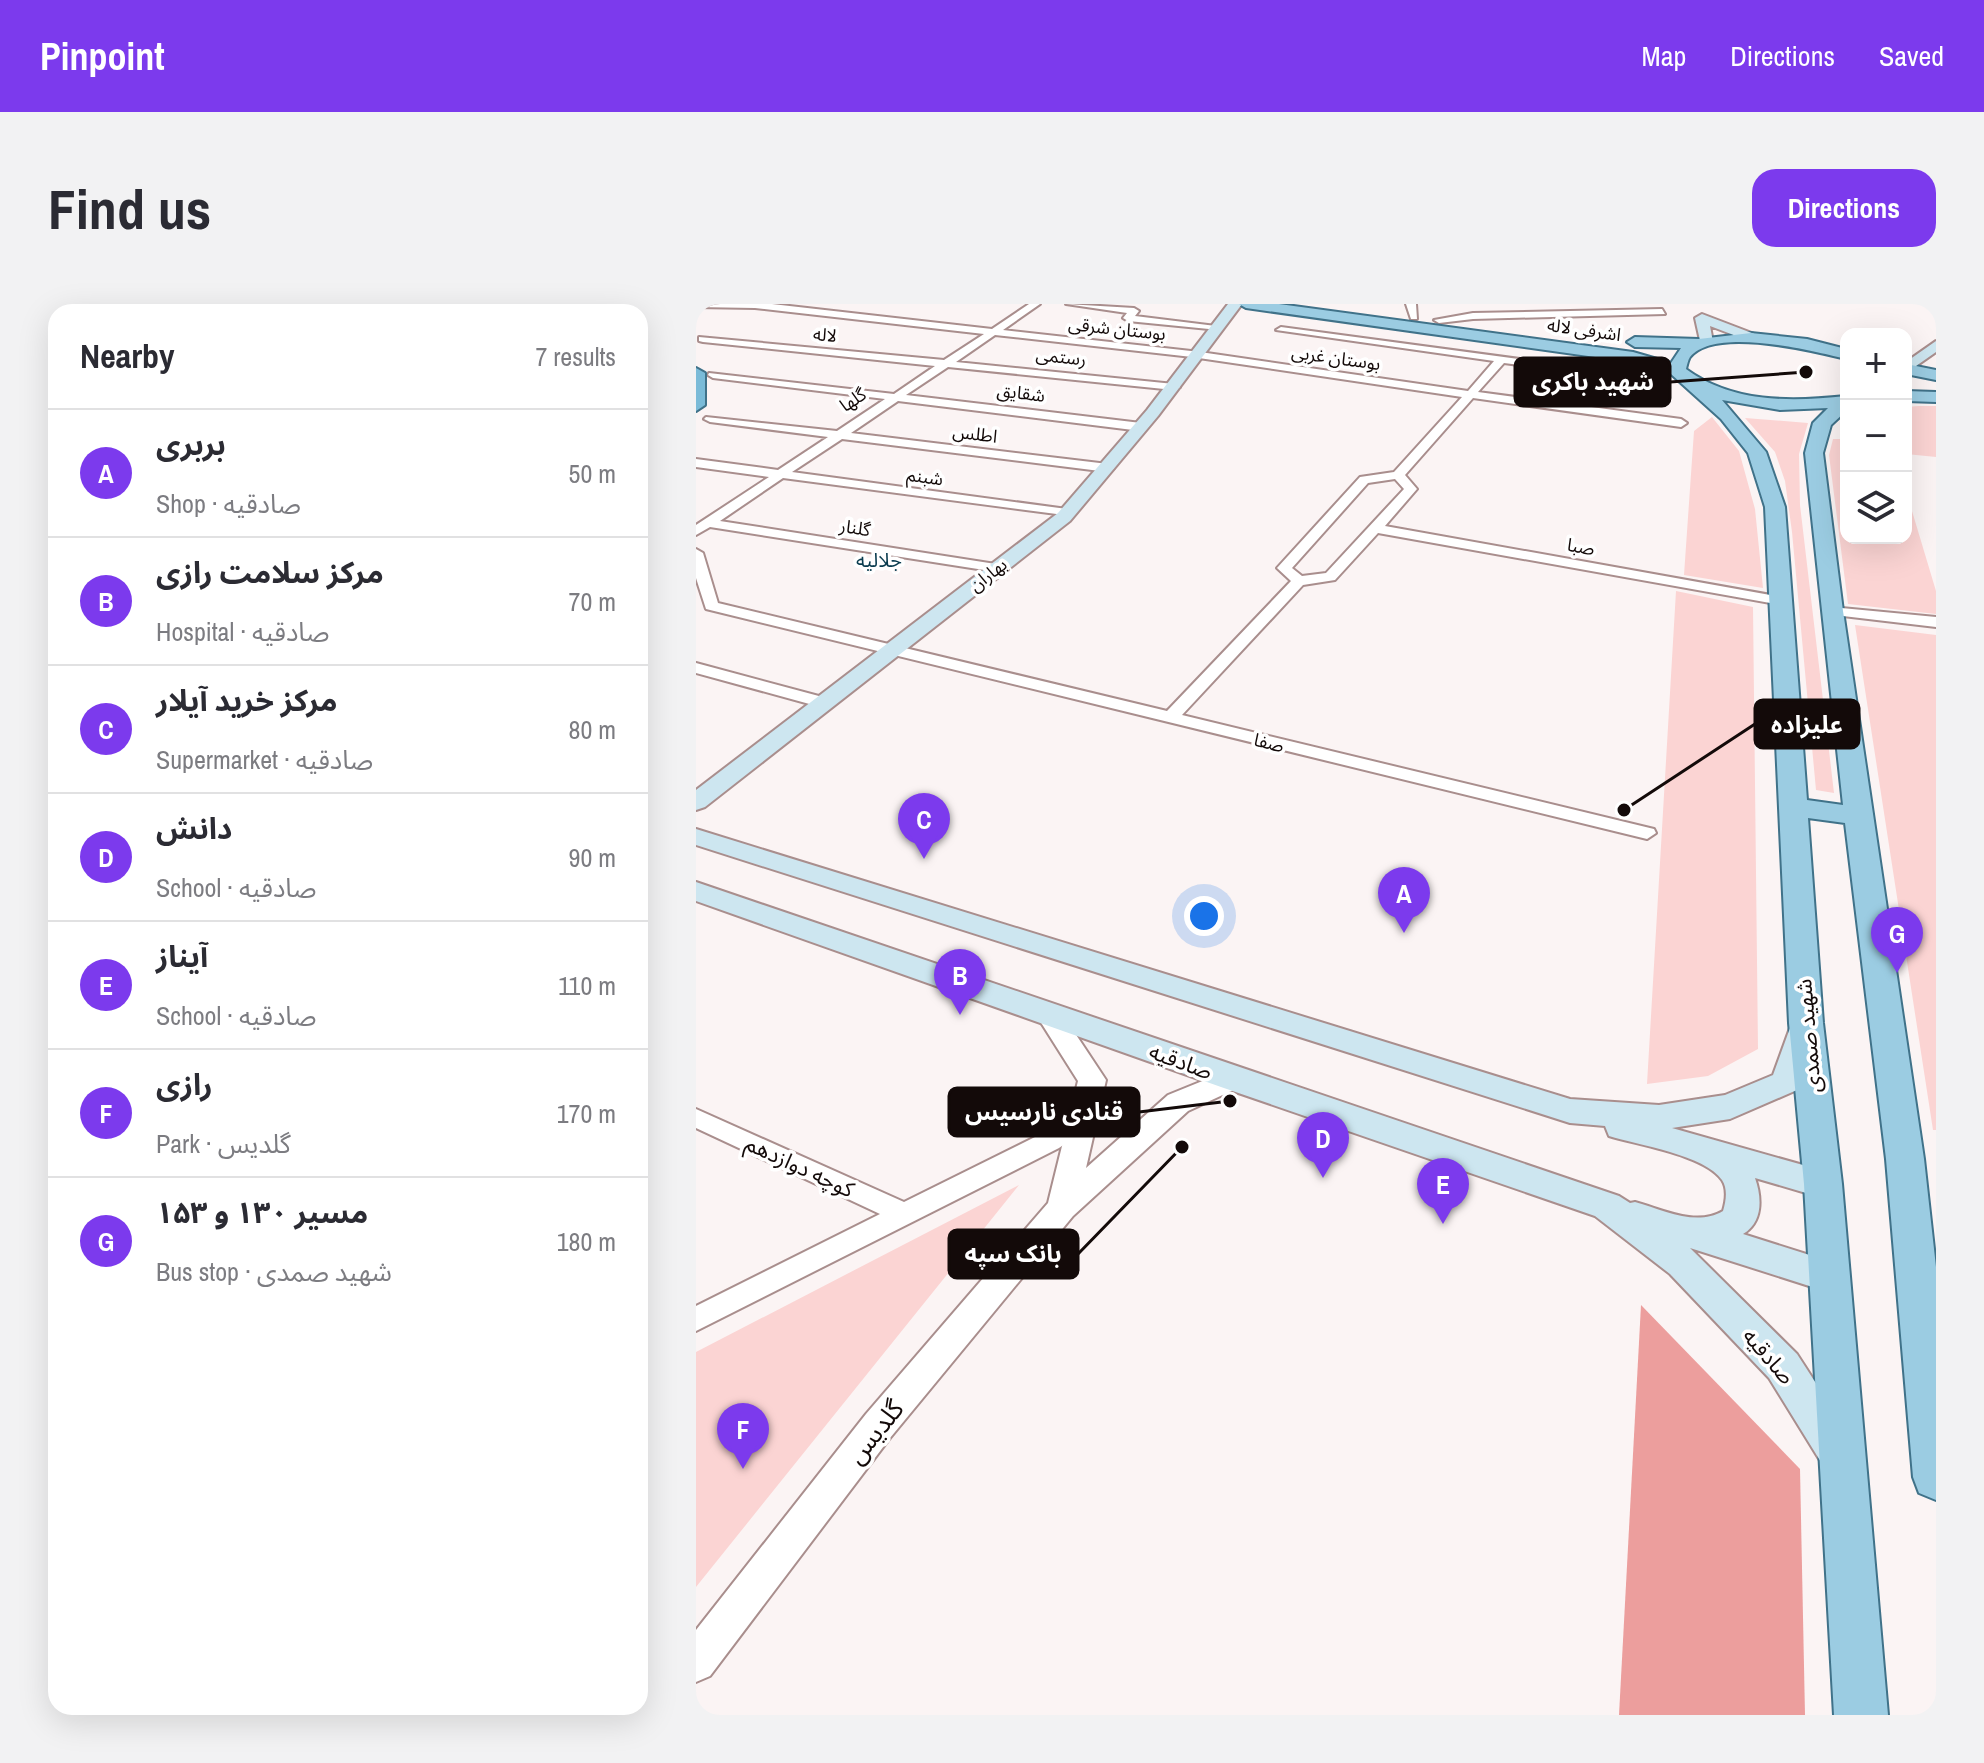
<!DOCTYPE html>
<html lang="en">
<head>
<meta charset="utf-8">
<style>
	:root { --surface:#fff; --page:#f2f2f3; --text:#2b2b33; --muted:#7c7c81; --line:#e1e1e2; --accent:#7c3aed }
	body { margin:0; font-family:"Archivo Narrow","Noto Sans Arabic",sans-serif; background:var(--page); color:var(--text) }
	.controls { position:absolute; right:24px; top:24px; display:grid; overflow:hidden; border-radius:16px; box-shadow:0 8px 32px #0002 }
	.controls button { width:72px; height:72px; display:grid; place-items:center; padding:0; border:0; border-bottom:2px solid var(--line); background:var(--surface); color:var(--text); font:40px sans-serif }
	.you { position:absolute; left:508px; top:612px; width:28px; height:28px; margin:-20px; border:6px solid #fff; border-radius:50%; background:#1a73e8; box-shadow:0 0 0 12px #1a73e833 }
	.badge { display:grid; place-items:center; width:52px; height:52px; border-radius:50%; background:var(--accent); color:#fff; font-size:26px; font-weight:700 }
	.pin { position:absolute; translate:-50% -66px; filter:drop-shadow(0 2px 4px #0008) }
	.pin::after { content:''; position:absolute; top:42px; width:28px; height:24px; background:inherit; clip-path:polygon(0 0,100% 0,50% 100%) }
	.list { margin:0; padding:0; list-style:none }
	h2 { display:flex; justify-content:space-between; align-items:center; height:104px; margin:0; padding:0 32px; font-size:34px }
	h2 small { font-size:26px; font-weight:400; color:var(--muted) }
	.list li { display:grid; grid-template-columns:52px 1fr auto; gap:24px; align-items:center; box-sizing:border-box; height:128px; padding:0 32px; border-top:2px solid var(--line) }
	.list b { display:block; font-size:30px; white-space:nowrap }
	.list p { margin:0; font-size:26px; white-space:nowrap; color:var(--muted) }
	.list em { font-size:26px; font-style:normal; color:var(--muted) }
	.icon { flex:none; width:44px; height:44px; fill:none; stroke:currentColor; stroke-width:2; stroke-linecap:round; stroke-linejoin:round }
	.map { position:relative; flex:none; width:1240px; height:1411px; overflow:hidden; border-radius:24px }
	header { display:flex; align-items:center; gap:48px; box-sizing:border-box; height:112px; padding:0 40px; background:var(--accent); color:#fff }
	header strong { font-size:38px }
	nav { display:flex; gap:44px; margin-inline-start:auto; font-size:28px }
	.intro { display:flex; align-items:center; justify-content:space-between; box-sizing:border-box; height:192px; padding:0 48px }
	h1 { margin:0; font-size:56px }
	.button { padding:20px 36px; border-radius:24px; background:var(--accent); color:#fff; font-size:28px; font-weight:700 }
	main { display:flex; gap:48px; padding:0 48px }
	aside { flex:1; background:var(--surface); border-radius:24px; box-shadow:0 8px 32px #0002 }
	.map>svg:first-child { display:block }
	.green { fill:#fbd4d3 }
	.forest { fill:#ec9e9d }
	.lines { fill:none; stroke-linecap:round; stroke-linejoin:round }
	.minor-casing { stroke:#a98e8d; stroke-width:4 }
	.tertiary-casing { stroke:#a98e8d; stroke-width:4 }
	.secondary-casing { stroke:#a98e8d; stroke-width:4 }
	.primary-casing { stroke:#407289; stroke-width:4 }
	.trunk-casing { stroke:#407289; stroke-width:4 }
	.minor { fill:#fff; fill-rule:evenodd }
	.tertiary { fill:#fff; fill-rule:evenodd }
	.secondary { fill:#cde6f0; fill-rule:evenodd }
	.primary { fill:#9bcce2; fill-rule:evenodd }
	.trunk { fill:#7abbd8; fill-rule:evenodd }
	.labels { text-anchor:middle; stroke-width:7; stroke-linejoin:round; paint-order:stroke }
	.far-street-label { font-size:18px; fill:#130a09; stroke:#fff }
	.far-neighbourhood-label { font-size:20px; fill:#0a3c4f; stroke:#fff }
	.street-label { font-size:22px; fill:#130a09; stroke:#fff }
	.near-street-label { font-size:26px; fill:#130a09; stroke:#fff }
	.leader { fill:none; stroke:#130a09; stroke-width:3 }
	.callout-dot { fill:#130a09; stroke:#fff; stroke-width:3 }
	.callout { fill:#130a09; stroke:#130a09; stroke-width:3 }
	.callout-label { font-size:24px; text-anchor:middle; font-weight:bold; fill:#fff }
</style>
</head>
<body>
<header>
<strong>Pinpoint</strong>
<nav><a>Map</a><a>Directions</a><a>Saved</a></nav>
</header>
<div class="intro"><h1>Find us</h1><a class="button">Directions</a></div>
<main>
<aside>
<h2>Nearby<small>7 results</small></h2>
<ul class="list">
<li><span class="badge">A</span><div><b>بربری</b><p>Shop · صادقیه</p></div><em>50 m</em></li>
<li><span class="badge">B</span><div><b>مرکز سلامت رازی</b><p>Hospital · صادقیه</p></div><em>70 m</em></li>
<li><span class="badge">C</span><div><b>مرکز خرید آیلار</b><p>Supermarket · صادقیه</p></div><em>80 m</em></li>
<li><span class="badge">D</span><div><b>دانش</b><p>School · صادقیه</p></div><em>90 m</em></li>
<li><span class="badge">E</span><div><b>آیناز</b><p>School · صادقیه</p></div><em>110 m</em></li>
<li><span class="badge">F</span><div><b>رازی</b><p>Park · گلدیس</p></div><em>170 m</em></li>
<li><span class="badge">G</span><div><b>مسیر ۱۳۰ و ۱۵۳</b><p>Bus stop · شهید صمدی</p></div><em>180 m</em></li>
</ul>
</aside>
<div class="map">
<svg width="1240" height="1411" viewBox="0 0 1240 1411">
	<rect width="100%" height="100%" fill="#fbf4f4"/>
	<path class="green" d="M1223,102H1240V153L1210,150V103Z
		M1016,113L1043,147L1059,205L1067,284L988,271L998,127Z
		M1049,114L1112,119L1103,150L1104,201L1138,489L1120,486L1096,228L1089,177L1079,148Z
		M1137,135H1150V234H1210V187L1240,287V310L1152,300L1133,151Z
		M980,287L1057,303L1062,745L1012,772L951,780Z
		M1159,321L1240,331V826H1237Z
		M323,881L0,1283V1048Z"/>
	<path class="forest" d="M945,1001L1104,1165L1109,1411H923Z"/>
	<g class="lines">
		<g class="minor-casing">
			<path id="minor" d="M0,0H76L296,25L333,0H344L307,26L504,48L772,87L798,57L580,26L585,23L950,72L951,74L946,77L808,59L782,88L985,115L991,119L985,123L777,94L709,171L721,185L689,222L1086,293L1093,297L1086,301L682,229L639,276L607,281L486,411L958,525L960,529L951,535L10,305L0,274V245L7,249L22,299L471,407L595,277L581,264L664,173L698,168L766,93L496,53L299,31L260,58L478,80L484,83L478,86L252,63L210,91L445,119L451,123L445,127L202,97L155,129L412,160L418,164L412,168L146,135L96,168L371,205L378,209L376,212L87,174L24,217L306,261V267L301,268L14,223L0,231V221L73,173L0,163V155L82,166L132,133L14,118L8,115L10,113L141,127L189,95L17,74L12,71L13,69L198,90L239,62L7,38L3,37V33L248,56L288,30L59,4L0,3ZM699,175L708,185L630,269L606,272L596,264L672,179Z
				M370,0L438,4L443,7L439,12L528,23L523,26L432,17L427,14L431,9Z
				M710,0H720L721,15H715Z
				M966,5L969,10L777,15L743,19L738,16L777,9Z
				M1135,303L1240,313V323L1130,310V304Z
				M0,359L134,395L136,399L128,404L0,369Z
				M389,797L397,800L401,806C392,822 377,834 363,844L0,1027V1002L184,910L0,824V805L208,898L345,830C360,821 373,802 389,797Z"/>
		</g>
		<g class="tertiary-casing">
			<path id="tertiary" d="M352,700L361,702L410,776L390,864L472,791L536,765L546,768L550,775L546,782L492,807L377,912L194,1134L14,1372L0,1378V1326L170,1110L352,899L382,777L339,709L343,702Z"/>
		</g>
		<g class="secondary-casing">
			<path id="secondary" d="M532,0H546L462,112L374,217L9,503L0,506V486L362,209L451,106Z
				M1006,10L1061,31L1063,34L1056,38L1014,22L1017,38L1005,41L999,14Z
				M1240,37V48L1210,69V58Z
				M0,525L874,795L963,801L1029,791L1077,771L1098,713L1109,710L1120,713L1124,721L1101,786L1034,815L976,824L1139,870L1144,880L1139,890L1127,894L1059,874C1066,894 1067,918 1047,930L1145,961L1150,972L1145,983L1132,988L994,944L1101,1050L1156,1135L1162,1149L1156,1163L1142,1168L1128,1163L1073,1074L974,970L899,912L525,783L0,597V578L923,892L934,899L939,898C968,906 1000,923 1027,907C1030,897 1032,885 1026,876C1009,851 942,841 913,832L909,822L874,819L0,541Z"/>
		</g>
		<g class="primary-casing">
			<path id="primary" d="M543,0H583L937,48L975,59L985,44L939,43L931,38L939,33L1003,35L1055,29L1111,35L1150,45V55C1118,47 1019,22 994,53C992,56 991,61 990,65C1037,99 1094,98 1150,92V107L1135,121L1127,149L1147,307L1228,855L1240,963V1196L1223,1189L1217,1173L1190,855L1149,519L1112,514L1127,719L1146,880L1192,1411H1138L1108,880L1093,719L1069,203L1052,149L1025,115L975,70L935,58L550,4ZM1026,96L1084,106L1132,104L1117,119L1109,149L1147,501L1111,496L1089,203L1070,148Z
				M1210,60L1240,66V76L1210,70Z
				M1210,87L1240,88V98L1210,97Z"/>
		</g>
		<g class="trunk-casing">
			<path id="trunk" d="M0,64L9,69V101L0,107Z"/>
		</g>
		<use href="#minor" class="minor"/>
		<use href="#tertiary" class="tertiary"/>
		<use href="#secondary" class="secondary"/>
		<use href="#primary" class="primary"/>
		<use href="#trunk" class="trunk"/>
	</g>
	<g class="labels">
		<g class="far-street-label">
			<text transform="translate(421 25) rotate(6)" y="6">بوستان شرقی</text>
			<text transform="translate(888 26) rotate(8)" y="6">اشرفی لاله</text>
			<text transform="translate(129 31) rotate(6)" y="6">لاله</text>
			<text transform="translate(365 53) rotate(6)" y="6">رستمی</text>
			<text transform="translate(640 54) rotate(8)" y="6">بوستان غربی</text>
			<text transform="translate(325 89) rotate(7)" y="6">شقایق</text>
			<text transform="translate(157 96) rotate(-34)" y="6">گلها</text>
			<text transform="translate(279 130) rotate(7)" y="6">اطلس</text>
			<text transform="translate(229 173) rotate(8)" y="6">شبنم</text>
			<text transform="translate(159 224) rotate(9)" y="6">گلنار</text>
			<text transform="translate(885 243) rotate(10)" y="6">صبا</text>
			<text transform="translate(292 271) rotate(-38)" y="6">بهاران</text>
			<text transform="translate(573 439) rotate(14)" y="6">صفا</text>
		</g>
		<g class="far-neighbourhood-label">
			<text x="183" y="263">جلالیه</text>
		</g>
		<g class="street-label">
			<text transform="translate(1112 732) rotate(-95)" y="8">شهید صمدی</text>
			<text transform="translate(485 757) rotate(20)" y="8">صادقیه</text>
			<text transform="translate(104 862) rotate(25)" y="8">کوچه دوازدهم</text>
			<text transform="translate(1073 1052) rotate(49)" y="8">صادقیه</text>
		</g>
		<g class="near-street-label">
			<text transform="translate(179 1128) rotate(-51)" y="9">گلدیس</text>
		</g>
	</g>
	<path class="leader" d="M1110 68L974 78M928 506L1059 420M534 797L443 808M486 843L382 950"/>
	<g class="callout-dot">
		<circle cx="1110" cy="68" r="8"/>
		<circle cx="928" cy="506" r="8"/>
		<circle cx="534" cy="797" r="8"/>
		<circle cx="486" cy="843" r="8"/>
	</g>
	<g class="callout">
		<rect x="819" y="54" width="155" height="48" rx="8"/>
		<rect x="1059" y="396" width="104" height="48" rx="8"/>
		<rect x="253" y="784" width="190" height="48" rx="8"/>
		<rect x="253" y="926" width="129" height="48" rx="8"/>
	</g>
	<g class="callout-label">
		<text x="897" y="86">شهید باکری</text>
		<text x="1111" y="429">علیزاده</text>
		<text x="348" y="816">قنادی نارسیس</text>
		<text x="317" y="958">بانک سپه</text>
	</g>
</svg>
<div class="controls">
<button>+</button>
<button>−</button>
<button><svg class="icon" aria-label="layers" viewBox="0 0 24 24"><path d="M12 4l9 5-9 5-9-5zM3 14l9 5 9-5"/></svg></button>
</div>
<div class="you"></div>
<div class="pin badge" style="left:708px;top:629px">A</div>
<div class="pin badge" style="left:264px;top:711px">B</div>
<div class="pin badge" style="left:228px;top:555px">C</div>
<div class="pin badge" style="left:627px;top:874px">D</div>
<div class="pin badge" style="left:747px;top:920px">E</div>
<div class="pin badge" style="left:47px;top:1165px">F</div>
<div class="pin badge" style="left:1201px;top:669px">G</div>
</div>
</main>
</body>
</html>
